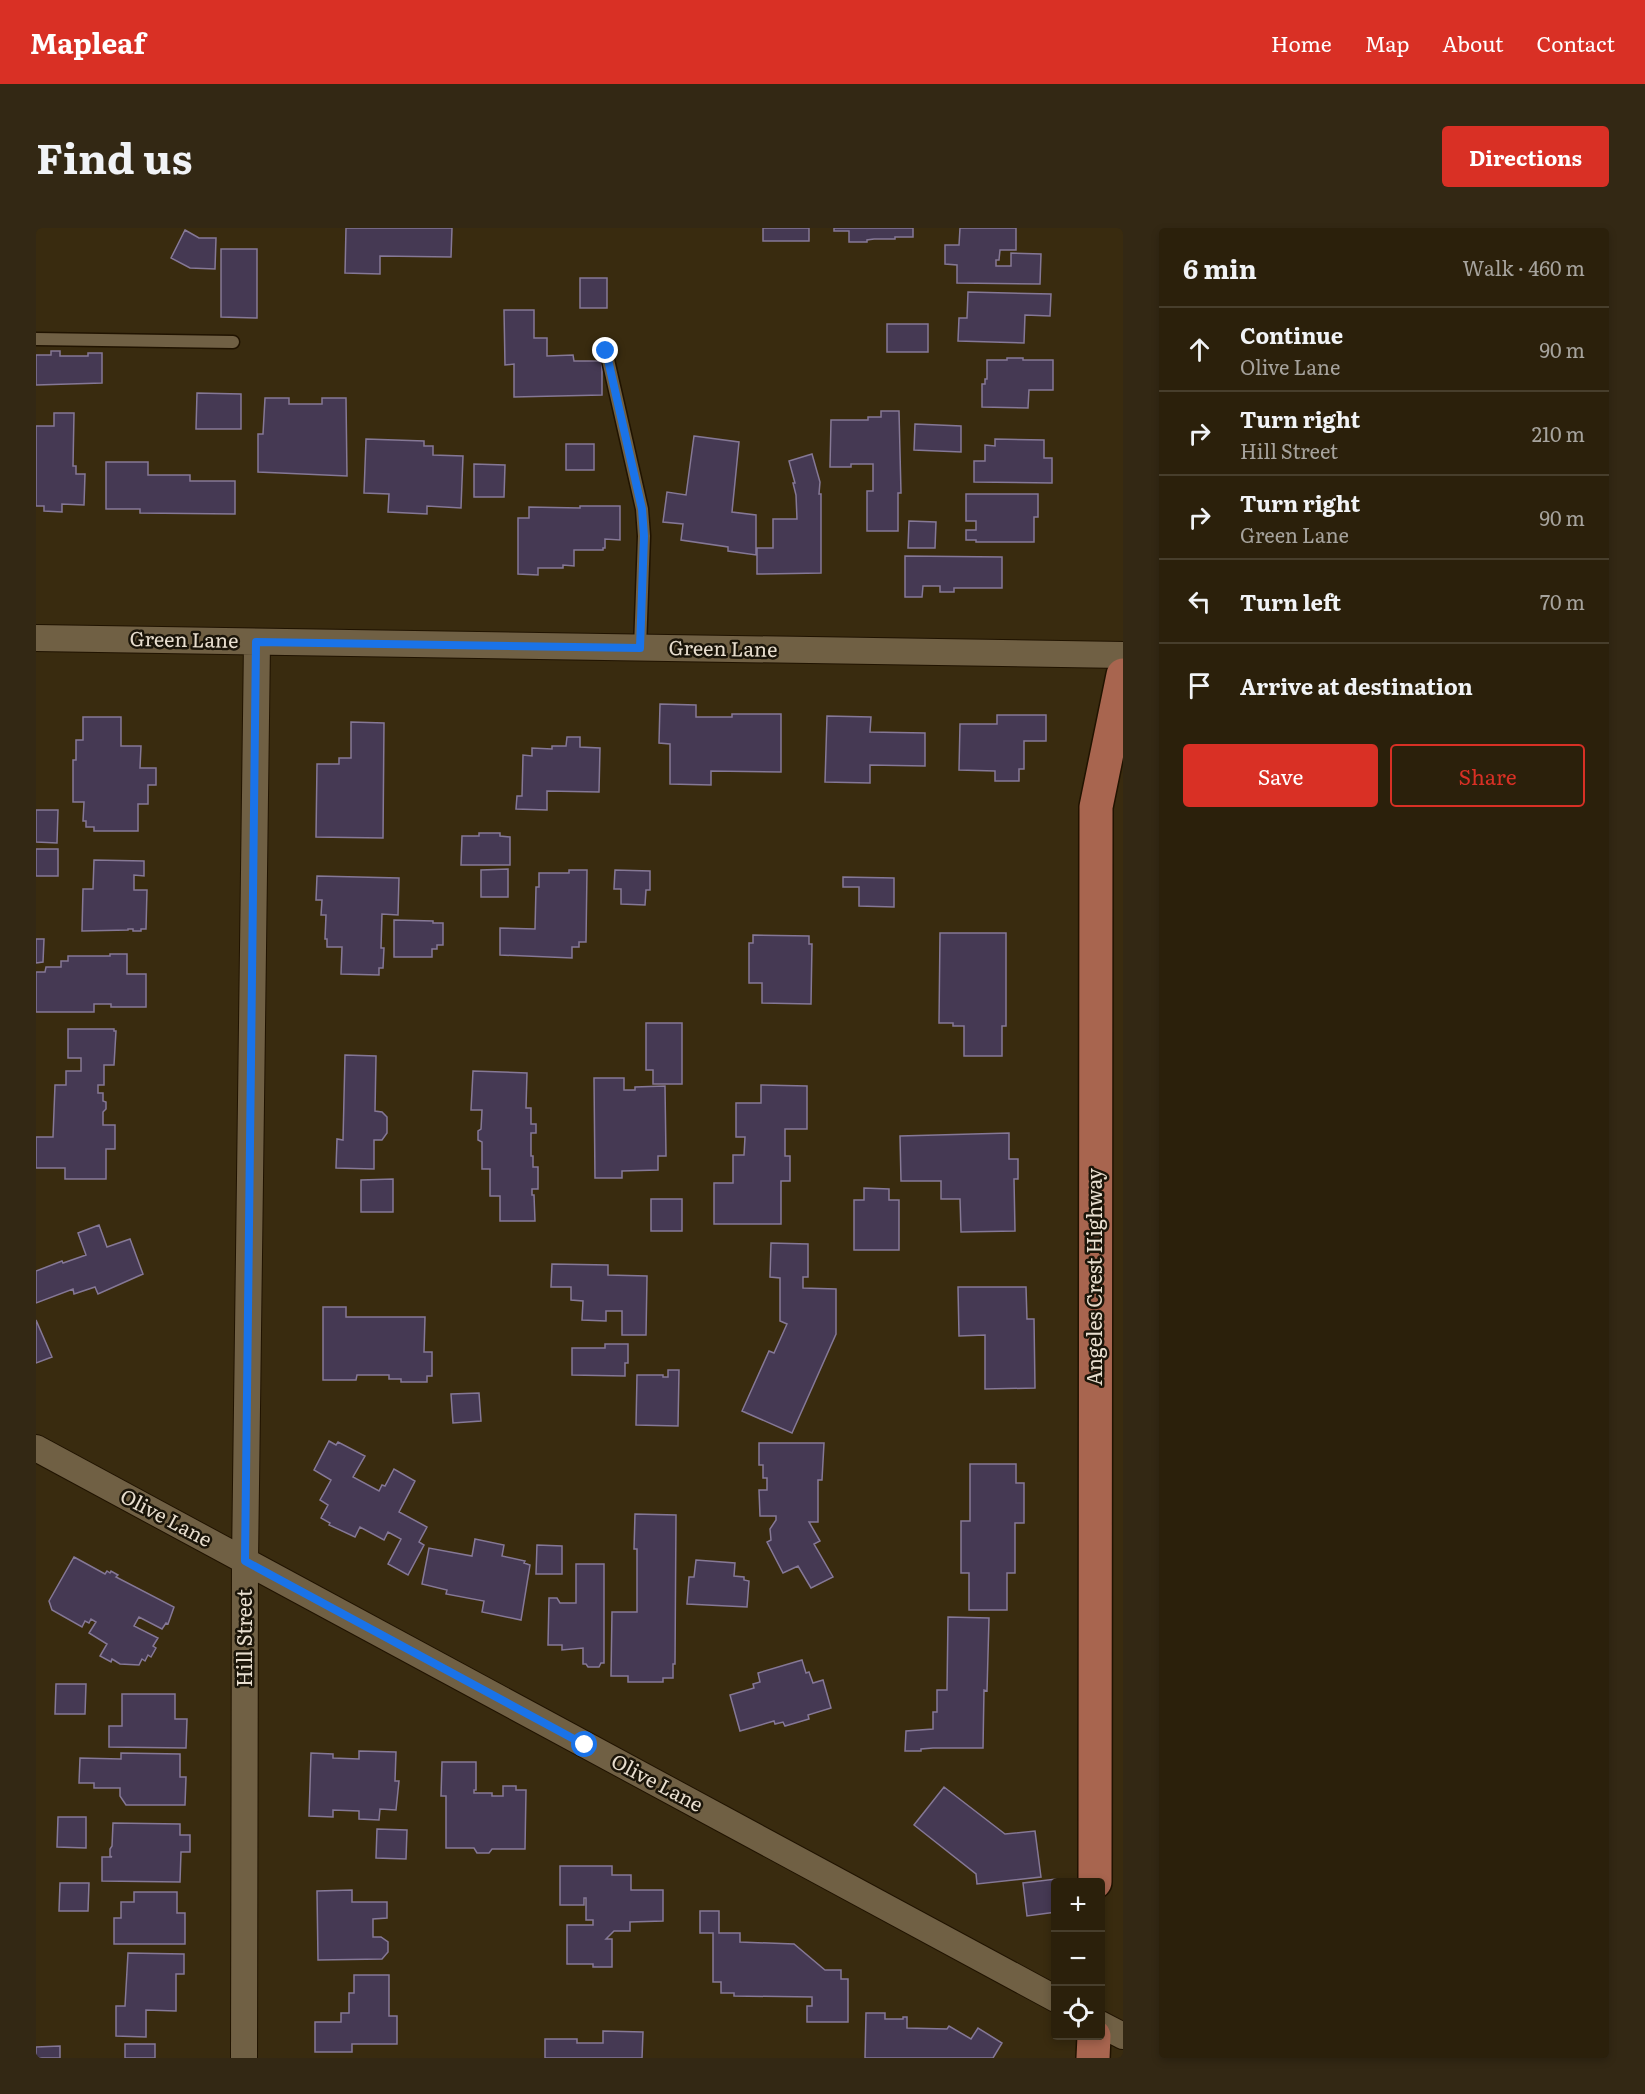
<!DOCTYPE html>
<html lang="en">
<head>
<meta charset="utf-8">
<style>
	:root { --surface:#2b200b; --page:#332814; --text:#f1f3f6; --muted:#a6a39d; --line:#473e2c; --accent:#d93025 }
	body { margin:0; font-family:Literata,serif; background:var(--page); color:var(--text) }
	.controls { position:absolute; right:18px; bottom:18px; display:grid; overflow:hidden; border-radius:6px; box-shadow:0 3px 9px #0003 }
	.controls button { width:54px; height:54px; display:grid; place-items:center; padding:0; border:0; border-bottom:2px solid var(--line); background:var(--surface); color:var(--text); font:30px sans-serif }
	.stop { position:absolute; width:18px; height:18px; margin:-14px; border:4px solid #1a73e8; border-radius:50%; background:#fff }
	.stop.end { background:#1a73e8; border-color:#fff; box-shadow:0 2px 6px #0008 }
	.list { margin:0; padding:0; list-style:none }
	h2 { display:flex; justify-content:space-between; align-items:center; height:78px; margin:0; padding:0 24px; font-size:26px }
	h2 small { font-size:20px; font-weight:400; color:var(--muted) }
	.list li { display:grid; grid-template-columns:39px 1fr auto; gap:18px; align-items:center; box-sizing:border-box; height:84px; padding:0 24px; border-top:2px solid var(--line) }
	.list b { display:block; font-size:22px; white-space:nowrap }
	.list p { margin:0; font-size:20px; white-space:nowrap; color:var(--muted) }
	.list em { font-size:20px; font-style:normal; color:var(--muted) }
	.actions { display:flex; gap:12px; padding:18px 24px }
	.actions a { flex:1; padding:14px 0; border:2px solid var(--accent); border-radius:6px; text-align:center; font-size:21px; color:var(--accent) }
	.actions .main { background:var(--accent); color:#fff }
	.icon { flex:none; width:33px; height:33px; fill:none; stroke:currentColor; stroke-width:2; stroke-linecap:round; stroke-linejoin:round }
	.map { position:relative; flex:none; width:1087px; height:1830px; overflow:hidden; border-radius:6px }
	header { display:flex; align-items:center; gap:36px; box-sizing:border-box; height:84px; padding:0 30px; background:var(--accent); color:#fff }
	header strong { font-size:28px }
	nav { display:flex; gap:33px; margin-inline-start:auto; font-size:21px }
	.intro { display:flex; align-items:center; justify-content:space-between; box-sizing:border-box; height:144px; padding:0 36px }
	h1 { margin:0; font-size:42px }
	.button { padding:15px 27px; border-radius:6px; background:var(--accent); color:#fff; font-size:21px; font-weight:700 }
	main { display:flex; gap:36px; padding:0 36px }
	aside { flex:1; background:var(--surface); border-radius:6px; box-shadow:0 3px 9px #0003 }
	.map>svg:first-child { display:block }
	.building { fill:#453953; stroke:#857896; stroke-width:1.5 }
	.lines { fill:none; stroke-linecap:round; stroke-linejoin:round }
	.lane-casing { stroke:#201300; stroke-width:15 }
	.street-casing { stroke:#201300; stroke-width:28 }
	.primary-casing { stroke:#201300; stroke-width:36 }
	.lane { stroke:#706044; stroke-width:12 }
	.street { stroke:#706044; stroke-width:26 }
	.primary { stroke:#a8654f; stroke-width:33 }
	.route { stroke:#1a73e8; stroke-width:8 }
	.labels { text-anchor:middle; stroke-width:5; stroke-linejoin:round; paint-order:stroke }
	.street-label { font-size:20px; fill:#e8decf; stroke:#1b1509 }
</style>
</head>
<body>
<header>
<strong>Mapleaf</strong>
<nav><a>Home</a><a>Map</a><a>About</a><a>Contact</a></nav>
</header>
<div class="intro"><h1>Find us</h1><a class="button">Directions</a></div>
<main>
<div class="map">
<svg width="1087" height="1830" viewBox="0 0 1087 1830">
	<rect width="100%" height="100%" fill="#392b0f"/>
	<path class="building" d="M310,0H416L415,29L344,28V46L309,45Z
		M727,0H773V13H727Z
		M798,0H877V9H859V11H838L831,12V14H813V3H798Z
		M924,0H980V22H964L963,32H960V38H975V25L1005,26L1004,56L921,55V37L909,36V17H923Z
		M149,2L163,10H180L179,41L154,40L135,30Z
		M185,21H221V90L185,89Z
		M544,50H571V80H544Z
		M932,64L1015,66L1014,88L989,87L988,115L922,113L923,90H931Z
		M468,82H498V110H511V128L537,127L538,133H566V167L478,169V136L469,137Z
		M851,96H892V124H851Z
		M15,123H24V128H52V125H66V155L0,157V127H15Z
		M971,130H987V132H1017V162H993L992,180L946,179V156H949V151H951V132H971Z
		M161,165L205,166V201H160Z
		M229,170H253V176H286V170H310L311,248L222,244V206H227Z
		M845,183H863L865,265H862V303H831V263H837V236H815V239H794L795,192H832V189H845Z
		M18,185H38L37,238H40V246H49L48,277L26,276V284L8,283V278H0V198H18Z
		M879,196L925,198V224L878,222Z
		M658,208L703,214L696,284L720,287V327L692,323V319L645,312L647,296L627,294L631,264L650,267Z
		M330,211L388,213V218H397V227L427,228L425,280L391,278V286L352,284L353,266L328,265Z
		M959,211L1008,212V230H1016V255L938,254V233H949V217L959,218Z
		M530,216H558V242H530Z
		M776,226L784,254L783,266H785V345L721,346V320H737V291H761L760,267L757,255H759L753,233Z
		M70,234H112V247H154V253H199V286L104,285V281H70Z
		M438,236L469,237L468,269H438Z
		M930,266H1002V289H998V314H940V312H930V302H940V293H930Z
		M544,278H584V312L569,311V320H567V322H538V338L527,337V340H502V347L482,346V290H493V279L544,280Z
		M873,293L900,294L899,320H872Z
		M869,328L966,329V360H918V364H904V358H887L886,369H869Z
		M624,476L660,477V489H696V486H745V544L675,543V557L634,556V516L623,515Z
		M961,487H1010V513H988V541H983V553H959V543L923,542L924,496H961Z
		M791,488L835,489L834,504L889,505V538L834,537V555L789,554Z
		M47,489H85V518H105L104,540H120V557H112V576H102V603H58V599H50V593H47L48,574H37V532H40V512H47Z
		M315,494L348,495L347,610L280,609L281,536H303V530H315Z
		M531,509H544V519L564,520L563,564L511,563V582L480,581L481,568H486L487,527L496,528V520L516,521V518H530Z
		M0,582H22L21,615L0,614Z
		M443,605H464V608L474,609V637H425L426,608H443Z
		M0,621H22V648H0Z
		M58,632L108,633V648L98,647V662H111L110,701H105V703H97V701H92V702L46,703L47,661H57Z
		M472,641V669H445V642Z
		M533,642H551L550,714H543V719H536V730L464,727V700L499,701L500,659H503V645H533Z
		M579,642L614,643V662H610L609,677L585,676V661H578Z
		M281,648L363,650L362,687L346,686L345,720H348L347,740H343V747L305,746L306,719H291V711H289L290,687H285L286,672H280Z
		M807,649L858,650V679L823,678V659H807Z
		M358,692L397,693V695H407V717H401V721H396V729H358Z
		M904,705H970V798H966V828H928V798H917V795H903Z
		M717,707L773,708V716H776L775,776L726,775V755H713V715H717Z
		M0,711H8L7,734L0,735Z
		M74,726H91V746H110V779H75V776H58V784H0V744H9L10,739H25V733H32V728H74Z
		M610,795H646V856H617V842H610Z
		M32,801H78V803H80L78,837H68V857H62V865H67V873L70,874V881L67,884V897H79V921H70V951H29V940H0V909H17L19,857H30V843H45V830H32Z
		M309,827L340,828L339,883L346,884L351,889V905L346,912H338V941L300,940L301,911L307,912Z
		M437,843L491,845L490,880H495V896H500V905H495V928H497V939H502V961H496V967H498L499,993H464V968H454V941H446V914L442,912V903L445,901L446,882H435Z
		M558,850H588V862H599V859L629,858L630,928H622V942L586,943V950H559Z
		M725,857L771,858V901H749V928H754V953H745V996H678V955H697V927H708L709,909H700V875H725Z
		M973,905V931H982V951H978L979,1003L925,1004L924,971H905V953H865L864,908Z
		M357,951V984H325V952Z
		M828,960L853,961V972H863V1022H818V972H828Z
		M615,971H646V1003H615Z
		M63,997L71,1019L94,1011L107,1046L62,1066L59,1059L38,1066L37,1061L0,1075V1043L26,1033L27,1035L50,1027L42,1005Z
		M735,1015L772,1016V1049H767V1060L800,1061V1106L756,1205L706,1183L733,1123L738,1125L751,1096L744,1093V1050L734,1049Z
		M516,1036L572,1037V1047L611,1048L610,1107H586V1083H570V1093L546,1092L547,1073L535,1072V1059H515Z
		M922,1059H990L991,1091H998L999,1160L949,1161V1107L923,1108Z
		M287,1079H310V1089H389L388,1124H396V1148H391V1154H365V1151H353V1147H321L320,1152H287Z
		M0,1092L16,1129L0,1135Z
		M569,1116H592V1135H589V1148L536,1147V1120H569Z
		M632,1142H643L642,1198L600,1197L601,1147H627V1149H632Z
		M443,1165L445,1193L417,1195L415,1166Z
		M293,1213L300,1217L302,1214L329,1228L317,1249L343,1263L346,1257L349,1258L358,1241L379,1253L363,1284L391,1299L383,1314L388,1317L372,1347L352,1336L365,1311L352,1304L348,1312L324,1299L319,1309L293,1297L294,1295L285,1290L292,1277L284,1272L295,1252L278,1242Z
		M723,1215H788L786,1252H782V1294H773L784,1313L778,1316L797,1349L775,1360L762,1338L747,1345L731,1314L735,1312L734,1301L740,1292V1288H724L723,1262H731V1250H727V1237H723Z
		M934,1236H980V1255H988V1295H979V1345H971V1382H933V1345H925V1293H934Z
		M599,1286L640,1287L639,1436H637V1450H627V1454H592V1448H575L576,1384H601V1321H598Z
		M439,1311L468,1317L466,1328L489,1333L488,1335L494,1337L485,1392L446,1384L448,1373L410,1366L411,1362L386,1356L393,1320L436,1328Z
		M501,1317L526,1318V1346H500Z
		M38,1329L69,1346L71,1343L74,1345L75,1343L82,1347L80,1349L138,1379L132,1396L130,1395L126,1401L103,1389L98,1398L122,1410L117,1418L120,1420L115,1429L112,1427L109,1433L106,1431L103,1437L84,1436L76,1431L75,1434L64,1428L71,1416L53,1405L60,1394L55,1391L53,1395L49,1393L46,1399L16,1382L13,1373Z
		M660,1332L699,1335L698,1348L708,1349V1352L713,1353L711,1379L651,1376L653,1349H658Z
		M540,1336H568V1435H565L563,1439H552L550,1436H547V1420L526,1422V1417H512L513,1370H521L524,1375H540Z
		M912,1389L953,1390L951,1463L948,1462L947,1520H897L885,1521V1523H869L870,1503L897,1501V1484H901V1462H911Z
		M766,1432L770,1445L773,1444L777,1455L787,1452L795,1480L772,1487L773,1491L749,1498L747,1494L739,1496L738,1493L704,1503L694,1467L718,1460L717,1456L724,1454L722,1445Z
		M20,1456H50L49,1486H19Z
		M86,1466H139V1491H151L150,1520L73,1519V1498H86Z
		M323,1523L360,1524L359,1553H363L360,1582L344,1581L343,1592L323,1591V1583L297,1582V1589L273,1588L275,1525L297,1526V1530L323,1531Z
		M85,1525L144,1526V1549H150L149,1577H90L84,1568V1560H58V1555H43L44,1530L85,1531Z
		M406,1534H440V1562H438V1565H456V1568H467V1558H480V1562H490L489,1621H456L453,1625H441L438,1620H410V1568H405Z
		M908,1559L969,1606L999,1603L1005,1649L941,1656L940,1646L878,1597Z
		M22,1589H50V1620L21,1619Z
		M77,1595L144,1596V1607H154V1624H145L144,1654L66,1653V1629H76L74,1628V1621L76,1618Z
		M341,1601L371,1602L370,1631L340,1630Z
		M524,1638H576V1647H595V1662H627V1693L594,1694V1703H578L570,1711H576V1739H557V1736H531V1697H557V1692H550V1670H548V1677H524Z
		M1020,1651V1684L991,1688L987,1655Z
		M24,1655H53L52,1683H23Z
		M316,1662V1674H351V1690L337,1691V1709H345L352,1714V1724L346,1731L282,1732L281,1663Z
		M98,1664H141V1685H149V1716H78V1690H85V1674H98Z
		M664,1683H683V1705H704V1714L758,1716L789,1742H805V1751H812V1794H771V1778H776V1769L698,1768V1765H685V1754H677V1705H664Z
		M92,1725L148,1726V1746H140V1783L110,1782V1809L80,1808V1778H89Z
		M318,1747H353V1788H361V1816H316V1824H279V1794H305V1785H313V1765H318Z
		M830,1785H849V1791H867V1789H871V1800L911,1801L913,1798L935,1811L942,1800L966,1815L957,1830H829Z
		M567,1803L607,1804L606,1830H509V1811H541V1815H567Z
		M89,1816H119V1830H89Z
		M24,1818V1830H0V1819Z"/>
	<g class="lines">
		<g class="lane-casing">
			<path id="lane" d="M0,111L197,114
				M570,123L606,281L608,308L604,420"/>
		</g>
		<g class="street-casing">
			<path id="street" d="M0,410L1087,427
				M0,1220L1020,1771
				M1064,1796L1087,1808
				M208,1830L209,1333L221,414"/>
		</g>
		<g class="primary-casing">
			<path id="primary" d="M1059,1654L1060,579L1087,447
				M1057,1830L1058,1808"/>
		</g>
		<use href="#lane" class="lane"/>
		<use href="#street" class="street"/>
		<use href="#primary" class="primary"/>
	</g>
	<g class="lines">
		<path class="route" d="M549,1517L209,1333L220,414L604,420L608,308L606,281L570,123"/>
	</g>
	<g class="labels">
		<g class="street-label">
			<text transform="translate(148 412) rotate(1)" y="7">Green Lane</text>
			<text transform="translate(687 421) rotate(1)" y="7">Green Lane</text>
			<text transform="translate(1059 1049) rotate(-90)" y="7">Angeles Crest Highway</text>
			<text transform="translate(130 1290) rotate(28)" y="7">Olive Lane</text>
			<text transform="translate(209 1410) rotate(-90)" y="7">Hill Street</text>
			<text transform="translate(621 1555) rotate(28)" y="7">Olive Lane</text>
		</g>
	</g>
</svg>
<div class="controls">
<button>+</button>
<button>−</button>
<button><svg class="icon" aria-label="locate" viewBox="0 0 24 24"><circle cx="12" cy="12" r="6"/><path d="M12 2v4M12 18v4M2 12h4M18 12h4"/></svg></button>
</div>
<div class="stop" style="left:549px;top:1517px"></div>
<div class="stop end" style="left:570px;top:123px"></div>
</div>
<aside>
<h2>6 min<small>Walk · 460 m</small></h2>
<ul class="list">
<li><svg class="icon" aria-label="ahead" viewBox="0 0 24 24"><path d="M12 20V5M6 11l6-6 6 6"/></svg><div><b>Continue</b><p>Olive Lane</p></div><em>90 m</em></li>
<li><svg class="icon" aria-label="right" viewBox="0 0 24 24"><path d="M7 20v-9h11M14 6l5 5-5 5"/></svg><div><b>Turn right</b><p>Hill Street</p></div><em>210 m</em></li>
<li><svg class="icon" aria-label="right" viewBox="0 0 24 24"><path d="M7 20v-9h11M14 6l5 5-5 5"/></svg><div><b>Turn right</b><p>Green Lane</p></div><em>90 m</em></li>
<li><svg class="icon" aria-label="left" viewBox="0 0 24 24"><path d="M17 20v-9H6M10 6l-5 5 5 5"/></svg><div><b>Turn left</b></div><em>70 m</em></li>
<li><svg class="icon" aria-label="arrive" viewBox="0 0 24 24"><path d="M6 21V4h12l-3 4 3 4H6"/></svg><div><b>Arrive at destination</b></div></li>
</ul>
<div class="actions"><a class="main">Save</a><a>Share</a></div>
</aside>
</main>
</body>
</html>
